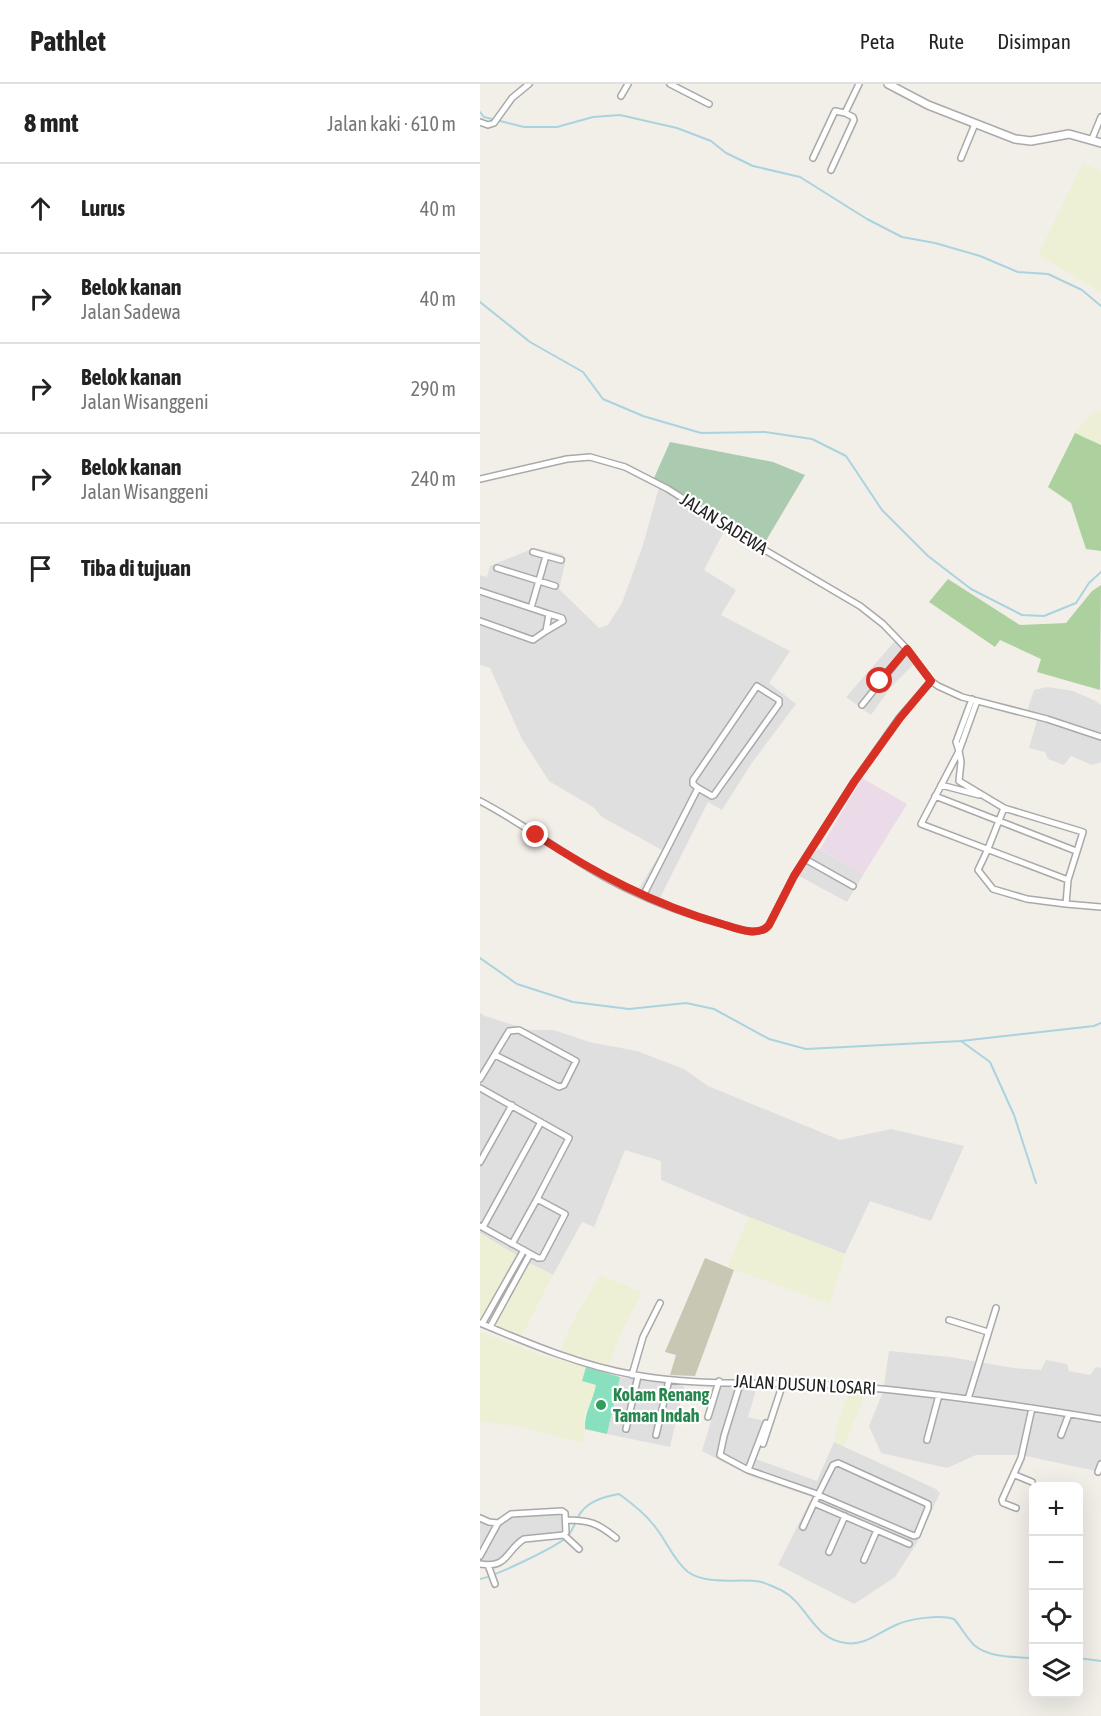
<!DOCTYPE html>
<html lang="id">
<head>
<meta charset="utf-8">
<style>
	:root { --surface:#fff; --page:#f6f6f6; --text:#222; --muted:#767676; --line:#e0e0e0 }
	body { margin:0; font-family:"Asap Condensed",sans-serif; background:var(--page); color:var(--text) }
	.controls { position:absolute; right:18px; bottom:18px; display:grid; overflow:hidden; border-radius:9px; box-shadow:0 6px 24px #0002 }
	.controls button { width:54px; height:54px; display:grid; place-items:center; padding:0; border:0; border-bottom:2px solid var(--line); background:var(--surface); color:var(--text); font:30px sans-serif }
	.stop { position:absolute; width:18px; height:18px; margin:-14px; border:4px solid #d93025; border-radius:50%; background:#fff }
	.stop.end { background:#d93025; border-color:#fff; box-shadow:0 2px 6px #0008 }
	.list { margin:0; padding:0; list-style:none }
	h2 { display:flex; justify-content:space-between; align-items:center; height:78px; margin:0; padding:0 24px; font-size:26px }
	h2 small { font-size:20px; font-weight:400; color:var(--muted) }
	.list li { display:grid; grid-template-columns:39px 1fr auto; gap:18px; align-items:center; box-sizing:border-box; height:90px; padding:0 24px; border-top:2px solid var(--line) }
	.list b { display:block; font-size:22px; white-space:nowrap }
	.list p { margin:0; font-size:20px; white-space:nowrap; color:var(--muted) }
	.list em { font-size:20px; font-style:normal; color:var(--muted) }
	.icon { flex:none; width:33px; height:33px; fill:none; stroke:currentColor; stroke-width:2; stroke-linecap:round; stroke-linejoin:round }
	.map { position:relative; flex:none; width:621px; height:1632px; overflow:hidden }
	header { display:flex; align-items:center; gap:36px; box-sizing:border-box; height:84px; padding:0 30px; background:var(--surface); border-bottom:2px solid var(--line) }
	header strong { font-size:28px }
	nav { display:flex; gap:33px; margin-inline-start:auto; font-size:21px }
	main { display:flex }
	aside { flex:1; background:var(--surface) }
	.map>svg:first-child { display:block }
	.residential { fill:#e0dfdf }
	.industrial { fill:#ebdbe8 }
	.construction { fill:#c7c7b4 }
	.farmland { fill:#eef0d5 }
	.forest { fill:#add19e }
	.cemetery { fill:#aacbaf }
	.pitch { fill:#88e0be }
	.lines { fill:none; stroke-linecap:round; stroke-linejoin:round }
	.stream { stroke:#aad3df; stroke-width:2 }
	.minor-casing { stroke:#a9a9a9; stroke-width:8 }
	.tertiary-casing { stroke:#a9a9a9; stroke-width:10 }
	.minor { stroke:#fff; stroke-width:5 }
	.tertiary { stroke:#fff; stroke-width:7 }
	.route { stroke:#d93025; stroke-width:8 }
	.leisure-dot { fill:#2e9e5b; stroke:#fff; stroke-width:2 }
	.labels { text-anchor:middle; stroke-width:4.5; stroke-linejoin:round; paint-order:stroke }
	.street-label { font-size:18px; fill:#222; stroke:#fff }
	.leisure-label { font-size:18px; font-weight:bold; fill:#27864d; stroke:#fff; text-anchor:start }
</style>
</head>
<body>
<header>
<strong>Pathlet</strong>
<nav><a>Peta</a><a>Rute</a><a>Disimpan</a></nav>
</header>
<main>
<aside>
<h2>8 mnt<small>Jalan kaki · 610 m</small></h2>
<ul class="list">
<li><svg class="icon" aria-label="ahead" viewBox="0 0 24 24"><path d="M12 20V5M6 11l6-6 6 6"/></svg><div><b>Lurus</b></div><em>40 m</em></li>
<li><svg class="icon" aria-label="right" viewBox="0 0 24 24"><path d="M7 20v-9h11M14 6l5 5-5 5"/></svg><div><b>Belok kanan</b><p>Jalan Sadewa</p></div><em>40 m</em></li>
<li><svg class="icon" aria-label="right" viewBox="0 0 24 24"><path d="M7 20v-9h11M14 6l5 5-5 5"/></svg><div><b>Belok kanan</b><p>Jalan Wisanggeni</p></div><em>290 m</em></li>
<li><svg class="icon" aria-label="right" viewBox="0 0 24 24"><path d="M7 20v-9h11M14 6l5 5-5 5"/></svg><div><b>Belok kanan</b><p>Jalan Wisanggeni</p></div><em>240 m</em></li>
<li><svg class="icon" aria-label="arrive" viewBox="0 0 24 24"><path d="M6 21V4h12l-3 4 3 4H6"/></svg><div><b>Tiba di tujuan</b></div></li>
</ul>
</aside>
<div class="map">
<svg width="621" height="1632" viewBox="0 0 621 1632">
	<rect width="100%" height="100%" fill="#f2efe9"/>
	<path class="residential" d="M179,403L245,445L224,486L256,506L241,531L310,567L289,599L316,620L271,680L242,726L228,718L178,818L157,808L182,766L122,733L113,723L69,697L42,655L10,584L0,581V491L7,493L10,482L54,464L82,470L86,475L79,505L119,544L128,541L142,519L163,461Z
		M415,557L435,579L411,603L391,631L366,613Z
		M568,603L593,607L616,617L621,621V678L612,681L591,672L584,681L568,675L565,668L549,664L558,633L546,630L554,606Z
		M338,764L383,791L367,818L319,792Z
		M0,929L5,932L49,946H74L109,958L157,967L204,985L228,1002L360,1056L411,1045L484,1062L451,1137L390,1117L365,1170L269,1133L181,1096V1077L145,1066L114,1143L102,1138L73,1191L49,1179L15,1241L2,1235L38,1173L0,1149Z
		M409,1267L470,1273L534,1284L561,1286L566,1276L587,1280L589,1287L610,1291L616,1283L621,1284V1388L541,1371H496L467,1384L401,1369L389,1342L403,1308Z
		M140,1293L204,1302L190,1363L127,1350Z
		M242,1301L277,1303L268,1333L290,1338L276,1375L337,1397L354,1358L456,1405L460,1409L437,1459L415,1493L374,1520L298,1481L332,1413L270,1392L222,1367Z
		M83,1425L87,1427V1451L80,1454L42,1459L30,1474L18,1481L0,1483V1430L10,1435L17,1436L29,1428Z"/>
	<path class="industrial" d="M382,694L427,720L383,791L340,765Z"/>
	<path class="construction" d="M225,1174L254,1186L215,1292L190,1291L196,1271L185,1268Z"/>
	<path class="farmland" d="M603,79L617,85L621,89V208L558,171Z
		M614,326L621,328V361L595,349Z
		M269,1133L365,1170L350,1220L247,1183Z
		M0,1149L38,1172L2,1235L0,1234Z
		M49,1179L73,1191L42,1252L15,1241Z
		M120,1191L162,1208L141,1249L129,1281L80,1266L95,1233Z
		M0,1248L63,1272L106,1283L102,1297L116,1301L114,1310L104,1332L105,1345L102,1359L36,1342L0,1337Z
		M370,1305L387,1306L364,1362L354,1358L357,1341Z"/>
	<path class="forest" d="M595,349L621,361V467L606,465L591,419L568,403Z
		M468,495L540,541L586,539L612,507L621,501L620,606L557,588L561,575L520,556L515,563L449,518Z"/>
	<path class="cemetery" d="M190,358L293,378L325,391L284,460L219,419L174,394Z"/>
	<path class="pitch" d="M106,1283L140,1293L127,1350L105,1345C104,1328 113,1317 116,1301L102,1297Z"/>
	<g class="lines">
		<path class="stream" d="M0,28L4,33L44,43H77L113,33L140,31L197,44L231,57L246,69L273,82L320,93L387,135L422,153L455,159L500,172L538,188L568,190L602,206L621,222
			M0,218L50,258L103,288L123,315L163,332L221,349L285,348L332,355L366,372L402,426L448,472L491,505L542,531L564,532L596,519L609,499L621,488
			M0,874L37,900L93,918L149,925L206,919L234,925L289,955L326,965L481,957L510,978L534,1031L556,1099
			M481,957L614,942L621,939
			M0,1495C15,1492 77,1463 88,1452C94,1445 96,1434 102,1427C110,1417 127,1412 139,1410C153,1420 166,1430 176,1444C187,1458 194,1477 208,1488C227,1501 254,1495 275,1497C284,1497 293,1503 301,1506C328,1520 332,1555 366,1559C385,1562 399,1548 416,1541C428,1535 461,1530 474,1535C481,1543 486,1553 494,1561C509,1574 535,1573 554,1574
			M598,1574L621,1577"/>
		<g class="minor-casing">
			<path id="minor" d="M190,0L229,20
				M141,12L148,0
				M0,38L8,41L14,39L32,14L49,0
				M612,55L621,33
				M333,74L355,27L365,29
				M481,74L495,40
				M351,86L374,36L373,33L365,29L379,0
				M0,395L87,375L110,373L145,383L188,405L278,462L380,522L403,540L426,564L451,597L458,602L482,613L567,635L621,653
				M53,468L81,476
				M17,484L75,502
				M0,507L69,530L66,547L53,556L0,537
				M51,524L66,472
				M66,547L83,537L82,534L69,530
				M492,615L476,658L479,667L441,740L588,796
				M497,617L479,667L481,678L479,697L524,724L603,748L588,796L586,820L547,815L513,805L498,786L507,767L524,724
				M382,621L427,565
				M461,701L499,711
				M455,712L596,767
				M0,717C44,740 83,770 126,794C163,814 202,829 242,840C255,844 279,854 289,841L314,792L374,698L419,634L451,597
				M325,775L373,802
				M163,812L218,704L232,712L234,711L299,620V616L277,602L213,696V700L218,704
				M586,820L621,823
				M0,995L29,947L39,946L96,977L84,1001L79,1003L15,971
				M0,1004L89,1054L57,1115L85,1130L62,1174H58L0,1142
				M0,1078L32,1021
				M3,1143L61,1038
				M32,1160L57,1115
				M469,1236L508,1248
				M0,1239C50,1260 102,1282 155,1291C225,1304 298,1296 368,1302C453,1309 537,1321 621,1335
				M2,1240L44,1166
				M10,1243L50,1170
				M152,1291L163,1253L180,1219
				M261,1297L244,1352L240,1371L268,1386L286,1339
				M488,1315L516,1224
				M228,1333L239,1297
				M146,1345L158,1292
				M176,1351L189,1296
				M581,1351L589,1330
				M447,1356L459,1311
				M283,1360L303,1299
				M268,1386L334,1409L338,1411L434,1452L437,1451L448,1424V1420L358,1379L353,1381L334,1419L429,1460
				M618,1388L621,1380
				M535,1391L552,1398
				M536,1424L523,1419L522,1416L541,1374L552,1324
				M0,1434L9,1438L18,1439L31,1430L82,1427L85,1429L86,1448L84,1451L44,1455C26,1466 28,1485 0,1480
				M86,1436C109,1436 118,1439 136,1454
				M323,1443L334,1419
				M84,1451L99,1465
				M349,1468L365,1432
				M0,1472L18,1439
				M384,1476L397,1446
				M8,1481L15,1500"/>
		</g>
		<g class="tertiary-casing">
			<path id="tertiary" d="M408,0L448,21L535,55L551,57L589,50L621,59"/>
		</g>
		<use href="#minor" class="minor"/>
		<use href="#tertiary" class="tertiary"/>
	</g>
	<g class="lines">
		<path class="route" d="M56,751C115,789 174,821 242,840C255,844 279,854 289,841L314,792L374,698L420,634L451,597L427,565L400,597"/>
	</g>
	<circle class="leisure-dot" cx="121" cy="1321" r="6"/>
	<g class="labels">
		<g class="street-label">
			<text transform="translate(244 440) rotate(32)" y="6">JALAN SADEWA</text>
			<text transform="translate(325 1301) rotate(3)" y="6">JALAN DUSUN LOSARI</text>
		</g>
		<g class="leisure-label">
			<text x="133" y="1317">Kolam Renang<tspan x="133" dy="21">Taman Indah</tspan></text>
		</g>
	</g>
</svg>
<div class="controls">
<button>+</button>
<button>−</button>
<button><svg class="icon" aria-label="locate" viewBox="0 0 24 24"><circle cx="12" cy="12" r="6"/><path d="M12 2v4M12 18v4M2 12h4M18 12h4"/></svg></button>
<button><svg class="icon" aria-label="layers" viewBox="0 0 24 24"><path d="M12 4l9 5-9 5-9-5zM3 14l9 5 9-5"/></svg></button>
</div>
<div class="stop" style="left:400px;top:597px"></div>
<div class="stop end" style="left:56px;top:751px"></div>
</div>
</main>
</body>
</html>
